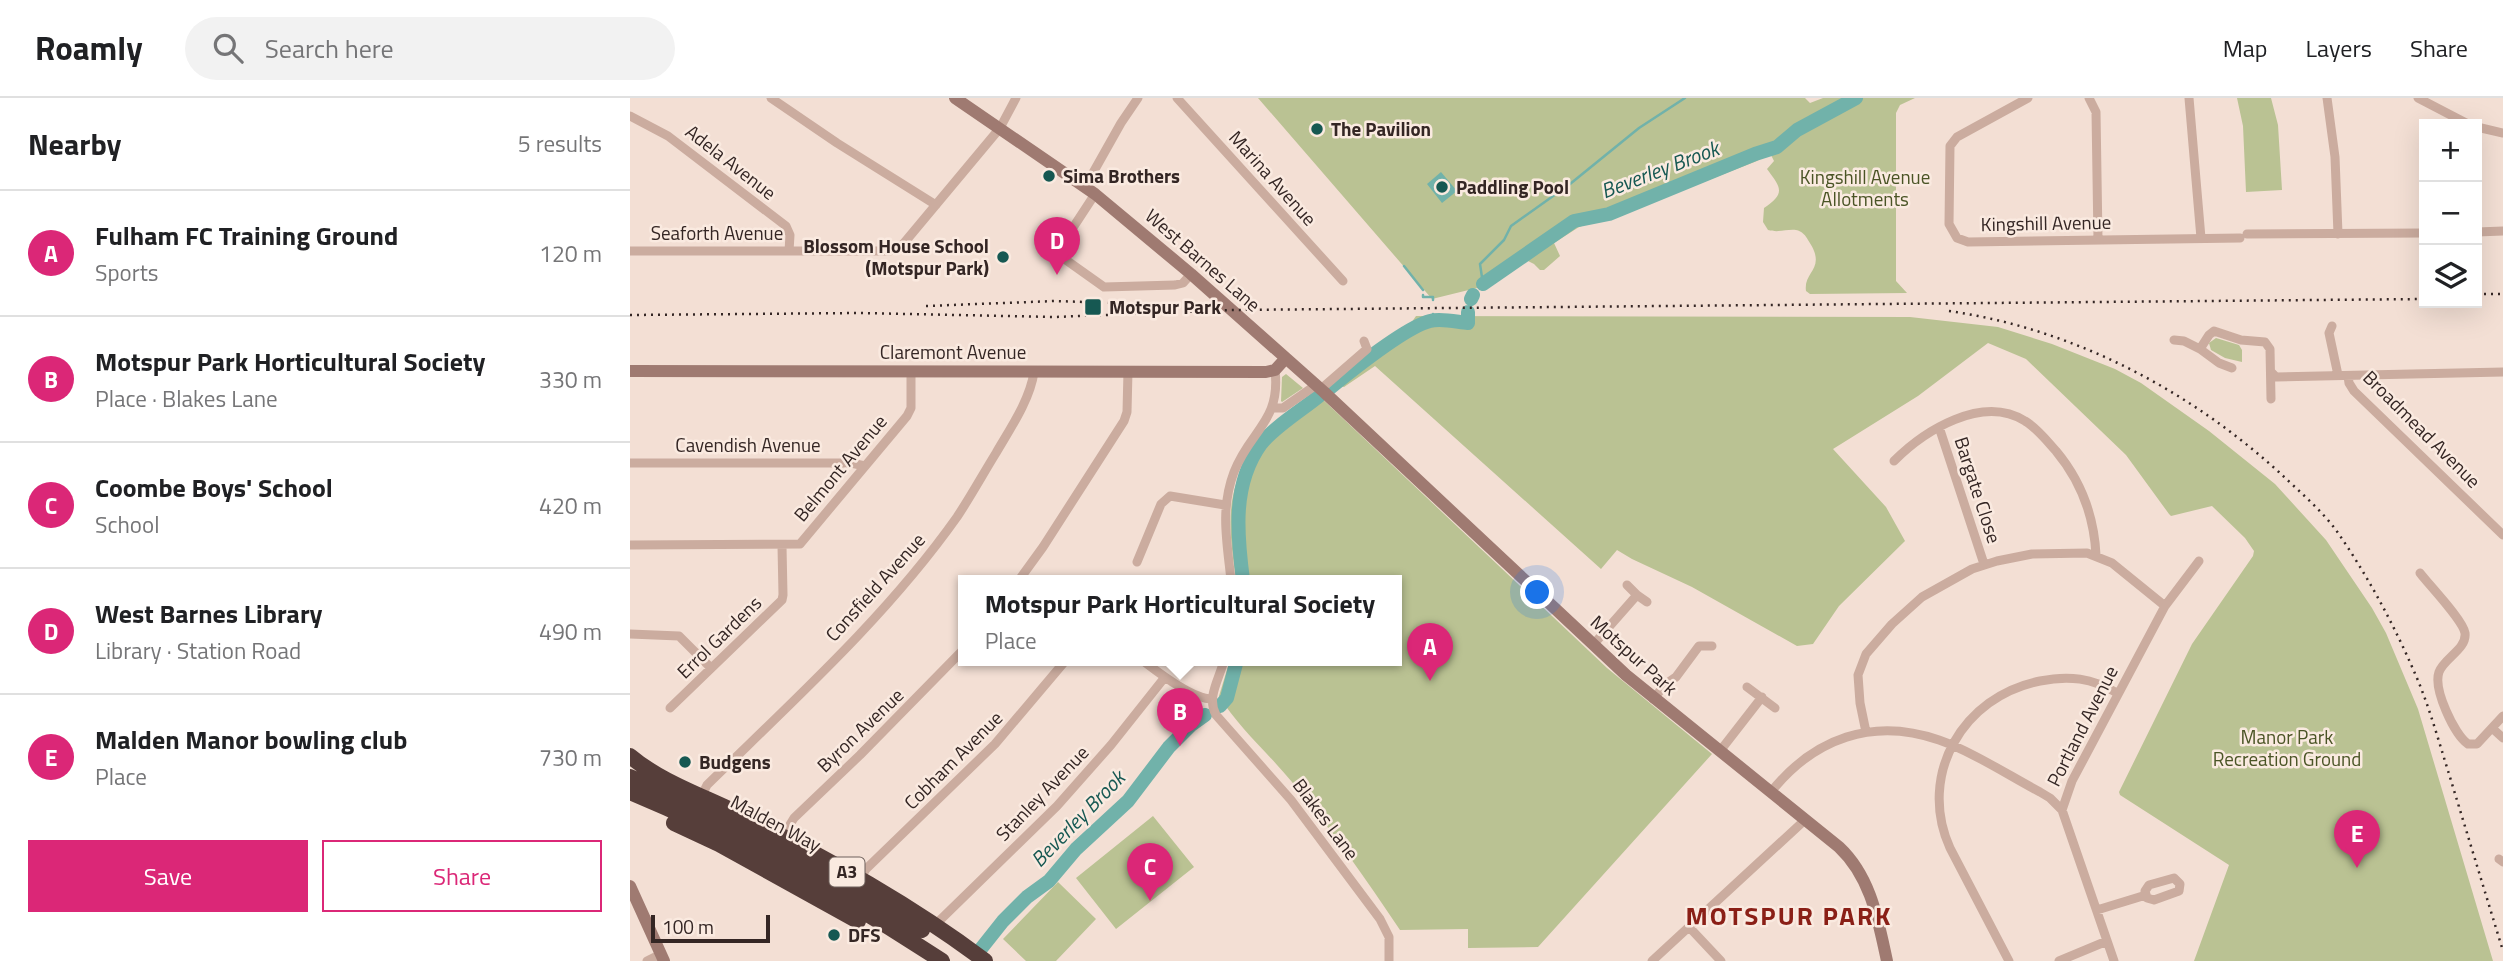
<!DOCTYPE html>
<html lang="en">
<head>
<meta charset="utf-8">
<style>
	:root { --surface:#fff; --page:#f2f2f2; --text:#202124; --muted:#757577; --line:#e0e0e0; --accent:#db2777 }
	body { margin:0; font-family:"Titillium Web",sans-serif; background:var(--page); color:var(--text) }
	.controls { position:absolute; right:21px; top:21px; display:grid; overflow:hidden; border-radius:0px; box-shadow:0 7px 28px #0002 }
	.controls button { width:63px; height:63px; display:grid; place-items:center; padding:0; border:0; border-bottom:2px solid var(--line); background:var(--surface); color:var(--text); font:35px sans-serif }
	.scale { position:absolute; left:21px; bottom:18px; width:119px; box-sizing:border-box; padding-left:7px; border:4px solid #342624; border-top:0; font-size:19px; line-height:24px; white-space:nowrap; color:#342624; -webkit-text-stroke:5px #faeae0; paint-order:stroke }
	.you { position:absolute; left:908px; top:495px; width:24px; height:24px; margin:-18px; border:5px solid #fff; border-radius:50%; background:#1a73e8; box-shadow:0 0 0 10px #1a73e833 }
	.badge { display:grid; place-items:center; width:46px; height:46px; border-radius:50%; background:var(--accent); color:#fff; font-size:23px; font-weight:700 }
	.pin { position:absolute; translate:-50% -58px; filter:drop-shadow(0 2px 4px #0008) }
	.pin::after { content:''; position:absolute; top:37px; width:24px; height:21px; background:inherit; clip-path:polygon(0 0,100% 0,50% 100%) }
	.popup { position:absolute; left:328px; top:477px; width:444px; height:91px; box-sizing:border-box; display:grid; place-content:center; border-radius:0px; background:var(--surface); filter:drop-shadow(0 2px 5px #0005); font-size:23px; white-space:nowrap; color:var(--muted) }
	.popup b { font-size:26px; color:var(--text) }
	.popup::after { content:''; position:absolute; left:50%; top:100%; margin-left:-14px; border:14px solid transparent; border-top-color:var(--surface) }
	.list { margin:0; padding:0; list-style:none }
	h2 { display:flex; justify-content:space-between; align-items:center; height:91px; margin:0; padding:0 28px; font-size:30px }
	h2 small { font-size:23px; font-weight:400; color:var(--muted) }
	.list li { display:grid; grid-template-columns:46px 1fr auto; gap:21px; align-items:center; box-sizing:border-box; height:126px; padding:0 28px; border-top:2px solid var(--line) }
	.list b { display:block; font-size:26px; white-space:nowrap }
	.list p { margin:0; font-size:23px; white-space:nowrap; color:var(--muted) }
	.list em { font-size:23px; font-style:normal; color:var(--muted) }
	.actions { display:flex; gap:14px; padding:21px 28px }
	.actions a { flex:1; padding:16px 0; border:2px solid var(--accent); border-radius:0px; text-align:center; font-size:24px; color:var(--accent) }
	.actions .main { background:var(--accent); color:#fff }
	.icon { flex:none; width:38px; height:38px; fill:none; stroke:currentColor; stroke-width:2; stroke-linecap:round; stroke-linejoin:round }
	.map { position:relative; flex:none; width:1873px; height:863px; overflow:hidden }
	header { display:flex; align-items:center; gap:42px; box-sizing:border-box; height:98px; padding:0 35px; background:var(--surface); border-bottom:2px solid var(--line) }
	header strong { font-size:33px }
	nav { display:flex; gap:38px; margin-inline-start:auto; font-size:24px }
	.search { width:490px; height:63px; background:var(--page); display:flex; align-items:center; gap:18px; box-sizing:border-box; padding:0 24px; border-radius:38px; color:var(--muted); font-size:26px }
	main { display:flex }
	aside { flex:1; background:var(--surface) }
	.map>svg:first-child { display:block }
	.green { fill:#bac293 }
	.water { fill:#71b2aa }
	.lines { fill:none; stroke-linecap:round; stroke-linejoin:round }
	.stream { stroke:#71b2aa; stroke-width:2.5 }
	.river { stroke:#71b2aa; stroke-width:14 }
	.street { stroke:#cbac9f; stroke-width:9 }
	.secondary { stroke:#9f7a71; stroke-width:12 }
	.highway { stroke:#563e3a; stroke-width:16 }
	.rail { stroke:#342624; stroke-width:2.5; stroke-dasharray:2 5; stroke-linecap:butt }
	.poi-dot { fill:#165852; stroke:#faeae0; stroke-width:2.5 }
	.labels { text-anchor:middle; stroke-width:5; stroke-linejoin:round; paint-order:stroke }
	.shield { fill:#faeae0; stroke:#6f615c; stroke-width:2 }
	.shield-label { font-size:18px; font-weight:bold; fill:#342624 }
	.poi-label { font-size:19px; font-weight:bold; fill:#342624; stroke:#faeae0; text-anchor:start }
	.street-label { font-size:19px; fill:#342624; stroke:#faeae0 }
	.park-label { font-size:19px; fill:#4a5425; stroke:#faeae0 }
	.water-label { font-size:21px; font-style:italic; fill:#165852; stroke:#faeae0 }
	.district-label { font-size:26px; font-weight:bold; letter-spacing:2px; fill:#8a1f16; stroke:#faeae0 }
</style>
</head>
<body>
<header>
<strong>Roamly</strong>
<div class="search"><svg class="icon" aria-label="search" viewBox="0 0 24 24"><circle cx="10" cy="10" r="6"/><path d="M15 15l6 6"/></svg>Search here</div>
<nav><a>Map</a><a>Layers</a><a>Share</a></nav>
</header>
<main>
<aside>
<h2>Nearby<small>5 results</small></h2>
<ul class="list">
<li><span class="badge">A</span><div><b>Fulham FC Training Ground</b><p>Sports</p></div><em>120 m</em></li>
<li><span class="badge">B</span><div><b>Motspur Park Horticultural Society</b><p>Place · Blakes Lane</p></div><em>330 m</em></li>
<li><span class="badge">C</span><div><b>Coombe Boys' School</b><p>School</p></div><em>420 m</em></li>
<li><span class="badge">D</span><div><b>West Barnes Library</b><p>Library · Station Road</p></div><em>490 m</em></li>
<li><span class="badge">E</span><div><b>Malden Manor bowling club</b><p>Place</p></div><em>730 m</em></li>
</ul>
<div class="actions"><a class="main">Save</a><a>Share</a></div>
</aside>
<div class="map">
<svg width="1873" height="863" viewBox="0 0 1873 863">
	<rect width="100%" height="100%" fill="#f3dfd4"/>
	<path class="green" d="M628,0H1175L1180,5L1193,0H1285L1270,7L1266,15V183L1277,195L1180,196L1176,193C1173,173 1198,171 1178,142C1176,138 1172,133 1166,132C1156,131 1149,135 1138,132L1133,124L1134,110C1156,95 1151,90 1137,71L1144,63L1140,55L1127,63L1030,101L949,129L924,145L930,158L914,172H910L904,166L896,162L863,186L802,201Z
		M1607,0H1641L1648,27L1652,92L1616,94L1613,28Z
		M786,218L1280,219L1368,229L1422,246L1485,271L1511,285L1579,333L1645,386L1696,442L1742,510L1756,535L1788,611L1863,863H1564L1599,767L1490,697L1489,694L1562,546L1623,458L1624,453L1615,440L1582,408L1541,418L1539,416L1496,357L1396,261L1358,245L1288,298L1203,351L1256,409L1275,443L1209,508L1183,546L1167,548L1062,489L1002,461L987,452L971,471L745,268L714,289L711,288L706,283L717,272L777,231Z
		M1586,240L1609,247L1612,252V264L1595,260L1581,252L1579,245Z
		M656,276L673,290L652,304L651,303L652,279Z
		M686,295L977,570L1082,656L908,849L838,850V831L770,832C736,781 701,731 662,684C638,655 609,630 589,598L600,562H767V482H606C603,459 599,435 601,412C606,358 641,320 686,295Z
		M523,718L564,769L486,831L446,780Z
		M428,784L466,821L426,863H396L373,841Z"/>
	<path class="water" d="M811,74L827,93L812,105L797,86Z"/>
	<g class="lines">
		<path class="stream" d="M774,168L793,192
			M853,186L850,166L874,142L881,128L940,86L1009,30L1055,0
			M793,197V199H803V202
			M803,222V216"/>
		<path class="river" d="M853,186L944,123L979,116L1125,56L1147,49L1167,32L1226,0
			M841,201L843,197
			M700,290C721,273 776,229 800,223C811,220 827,224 838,225V214
			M613,482C607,436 602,386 631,346C644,329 672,312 689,298
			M590,608L597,600L607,562
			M350,852L373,823L397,799L419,783L446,751L498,703L539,649L561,627L575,617"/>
		<path class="street" d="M141,0L207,45L306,107
			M547,0L713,183
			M1398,0L1327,39L1320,48L1319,126L1327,140L1338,144L1610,140
			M1459,0L1466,14L1468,142
			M1559,0L1571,140
			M1697,0L1705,59L1708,136
			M1788,0L1838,26
			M0,18L38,38L156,128L160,137L159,153
			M1847,29L1873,35
			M455,89L491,25L508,0
			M465,96L427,154L429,157L474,189L545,187L553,185L561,176
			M1847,134L1873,133
			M1617,136L1794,135
			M0,153H259L269,151L370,30L386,0
			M1702,228L1699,235L1708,277
			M1544,242L1554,243L1570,251L1579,237L1584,233L1611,242L1635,244L1640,251L1641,301
			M1570,251L1589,265L1602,270
			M1641,274L1646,279L1873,274
			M1718,278L1719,285L1724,293L1873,437
			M691,291L737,251L734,243
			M642,310H653L686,287
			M1309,329L1354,466
			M1264,363C1294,333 1352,296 1395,323C1407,330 1416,342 1426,353C1451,383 1464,417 1466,457
			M0,365H221L235,368
			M0,447L170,446L277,318L281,310V274
			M507,464L531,406L540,398L595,407
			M1790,475C1799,487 1833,522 1835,535C1837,551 1814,560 1809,574C1803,591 1824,636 1838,646H1847L1873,618
			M389,482L413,449L494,323L497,314L498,273
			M601,482C597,444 590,411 604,374C620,332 651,324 645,272
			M1007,497L1017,504
			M0,536L49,538L81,570
			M963,547L1007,497L997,487
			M512,562C528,574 562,601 582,601
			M594,562C590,580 576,599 586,617L661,702L750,821L759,839V863
			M1117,589L1145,610
			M1023,601L1036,586L1046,579L1069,548H1082
			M40,610L152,502L153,497L152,448
			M1862,630L1873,640
			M1236,634L1230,605L1228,577L1236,556L1262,526L1292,499L1342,471L1367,463L1402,456L1457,455L1482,465L1535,508
			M1090,653L1132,599
			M1141,694C1184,640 1243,619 1309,642C1343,654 1378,677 1410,694L1420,700L1432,712L1484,863
			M72,697L77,687C164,602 257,518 327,419C341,398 353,376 366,355C380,331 400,302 404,274
			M1432,712L1442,683L1535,508L1569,463
			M153,738L164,720L230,657L333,552
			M1869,761L1873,764
			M1544,780L1550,786L1549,793L1524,802L1517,800L1515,793L1519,787Z
			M230,781L236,771L365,646L436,562
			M1467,812L1516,797
			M305,827L427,708L481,647L535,579
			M1059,829L1091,863
			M17,863L31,856
			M1022,863L1176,721
			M1379,863L1320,750C1287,677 1333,598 1410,583C1439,577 1462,580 1487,595
			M1429,863L1477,843"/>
		<path class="secondary" d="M325,0L465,96L561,176L694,294L996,577L1209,749C1241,779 1248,822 1257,863
			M0,273L636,274L645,272L655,261
			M0,788L34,863"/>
		<path class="highway" d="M0,658C33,686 79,700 117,720C199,762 281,807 355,863
			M0,679L92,720L198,776L292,832
			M0,694C109,739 213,798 312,863
			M44,725L89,746L228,823"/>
		<path class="rail" d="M1847,196H1873
			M296,208L425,203L513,206
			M1319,213C1443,231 1558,291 1651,376C1669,393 1691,412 1706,432C1736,475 1762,523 1783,571C1798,604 1808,641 1819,676C1837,735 1855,794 1873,853
			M0,217L230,215L425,219L601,212L1794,201"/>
	</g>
	<g class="poi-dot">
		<circle cx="687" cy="31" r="7"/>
		<circle cx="419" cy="78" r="7"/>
		<circle cx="812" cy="89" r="7"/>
		<circle cx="373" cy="159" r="7"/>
		<rect x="454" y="200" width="18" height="18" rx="3.5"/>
		<circle cx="55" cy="664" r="7"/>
		<circle cx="204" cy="837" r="7"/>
	</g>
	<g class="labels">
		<rect class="shield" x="199.5" y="759.5" width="35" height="29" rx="5"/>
		<g class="shield-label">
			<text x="217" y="780">A3</text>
		</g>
		<g class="poi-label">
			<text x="701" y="38">The Pavilion</text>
			<text x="433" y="85">Sima Brothers</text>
			<text x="826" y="96">Paddling Pool</text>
			<text x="359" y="155" text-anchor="end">Blossom House School<tspan x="359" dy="22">(Motspur Park)</tspan></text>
			<text x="479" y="216">Motspur Park</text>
			<text x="69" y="671">Budgens</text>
			<text x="218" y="844">DFS</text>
		</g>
		<g class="street-label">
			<text transform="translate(101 64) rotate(38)" y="7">Adela Avenue</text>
			<text transform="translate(643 80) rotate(48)" y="7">Marina Avenue</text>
			<text transform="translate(1416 125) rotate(-1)" y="7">Kingshill Avenue</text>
			<text x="87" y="142">Seaforth Avenue</text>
			<text transform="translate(573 162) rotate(41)" y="7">West Barnes Lane</text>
			<text x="323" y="261">Claremont Avenue</text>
			<text transform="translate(1792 331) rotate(45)" y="7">Broadmead Avenue</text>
			<text x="118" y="354">Cavendish Avenue</text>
			<text transform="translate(210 370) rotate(-50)" y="7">Belmont Avenue</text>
			<text transform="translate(1348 392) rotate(72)" y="7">Bargate Close</text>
			<text transform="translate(245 489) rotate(-48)" y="7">Consfield Avenue</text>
			<text transform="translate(89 539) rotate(-44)" y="7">Errol Gardens</text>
			<text transform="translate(1004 557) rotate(42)" y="7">Motspur Park</text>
			<text transform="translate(1452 628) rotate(-63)" y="7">Portland Avenue</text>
			<text transform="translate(230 632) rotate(-44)" y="7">Byron Avenue</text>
			<text transform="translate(323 662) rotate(-45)" y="7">Cobham Avenue</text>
			<text transform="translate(412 695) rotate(-46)" y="7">Stanley Avenue</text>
			<text transform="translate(696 721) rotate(53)" y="7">Blakes Lane</text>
			<text transform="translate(146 725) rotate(28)" y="7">Malden Way</text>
		</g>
		<g class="park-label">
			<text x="1235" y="86">Kingshill Avenue<tspan x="1235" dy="22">Allotments</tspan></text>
			<text x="1657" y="646">Manor Park<tspan x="1657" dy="22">Recreation Ground</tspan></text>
		</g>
		<g class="water-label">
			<text transform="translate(1030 72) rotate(-21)" y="7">Beverley Brook</text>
			<text transform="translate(448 721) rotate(-46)" y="7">Beverley Brook</text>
		</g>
		<g class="district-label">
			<text x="1159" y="827">MOTSPUR PARK</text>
		</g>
	</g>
</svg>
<div class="controls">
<button>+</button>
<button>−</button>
<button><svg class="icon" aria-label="layers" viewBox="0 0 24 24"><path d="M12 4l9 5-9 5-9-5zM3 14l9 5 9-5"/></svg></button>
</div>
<div class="scale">100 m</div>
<div class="you"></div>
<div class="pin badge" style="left:800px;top:583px">A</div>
<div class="pin badge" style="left:550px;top:648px">B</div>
<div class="popup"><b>Motspur Park Horticultural Society</b>Place</div>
<div class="pin badge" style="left:520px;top:803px">C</div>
<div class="pin badge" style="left:427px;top:177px">D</div>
<div class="pin badge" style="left:1727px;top:770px">E</div>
</div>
</main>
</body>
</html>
